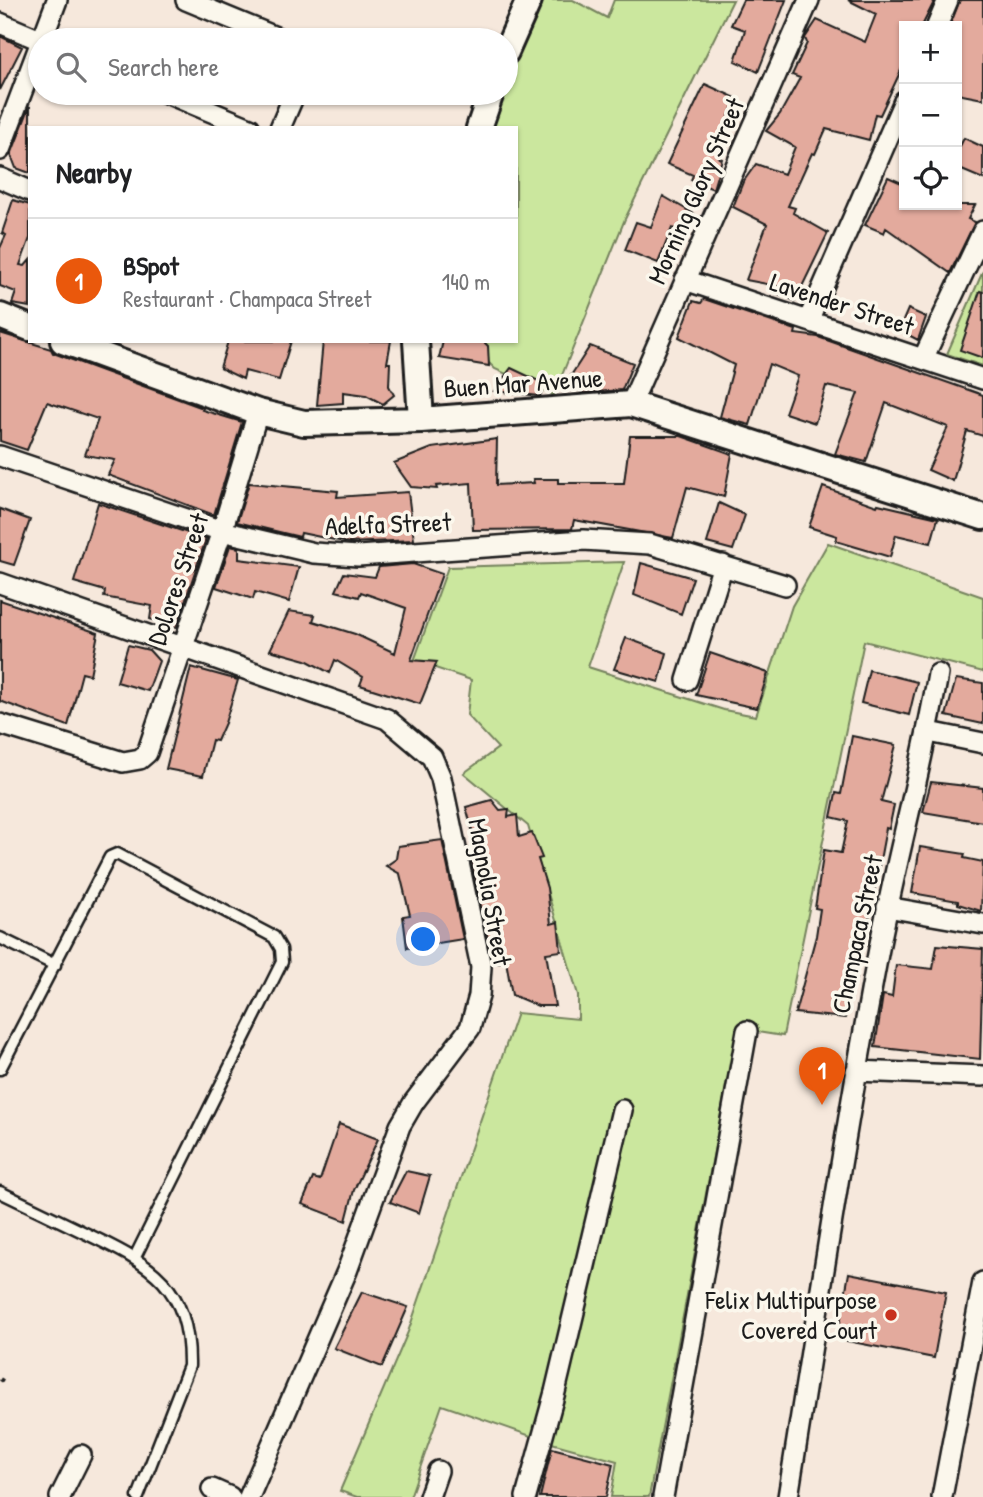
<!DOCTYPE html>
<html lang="en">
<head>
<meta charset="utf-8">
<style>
	:root { --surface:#fff; --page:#f2f2f2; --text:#202124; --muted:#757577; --line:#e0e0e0; --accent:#ea580c }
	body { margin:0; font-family:"Patrick Hand",sans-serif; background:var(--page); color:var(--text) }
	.controls { position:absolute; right:21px; top:21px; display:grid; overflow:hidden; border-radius:0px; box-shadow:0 2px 5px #0004 }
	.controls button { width:63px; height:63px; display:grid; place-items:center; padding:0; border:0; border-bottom:2px solid var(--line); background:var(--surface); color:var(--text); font:35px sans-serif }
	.you { position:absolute; left:424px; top:940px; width:24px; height:24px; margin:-18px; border:5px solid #fff; border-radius:50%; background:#1a73e8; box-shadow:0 0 0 10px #1a73e833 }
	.badge { display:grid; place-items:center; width:46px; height:46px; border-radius:50%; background:var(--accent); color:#fff; font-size:23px; font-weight:700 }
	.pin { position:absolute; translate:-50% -58px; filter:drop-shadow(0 2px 4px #0008) }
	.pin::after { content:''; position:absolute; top:37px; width:24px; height:21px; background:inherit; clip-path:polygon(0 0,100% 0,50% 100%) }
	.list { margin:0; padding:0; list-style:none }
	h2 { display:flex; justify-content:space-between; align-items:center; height:91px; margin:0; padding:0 28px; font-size:30px }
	h2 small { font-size:23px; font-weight:400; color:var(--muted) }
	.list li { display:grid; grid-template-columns:46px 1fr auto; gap:21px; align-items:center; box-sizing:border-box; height:126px; padding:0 28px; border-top:2px solid var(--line) }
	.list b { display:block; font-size:26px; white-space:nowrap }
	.list p { margin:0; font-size:23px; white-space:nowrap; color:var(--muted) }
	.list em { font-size:23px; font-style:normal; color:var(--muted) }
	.icon { flex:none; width:38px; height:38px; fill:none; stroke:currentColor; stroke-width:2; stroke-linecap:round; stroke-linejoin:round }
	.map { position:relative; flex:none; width:983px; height:1497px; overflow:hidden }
	.search { position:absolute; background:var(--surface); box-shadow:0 2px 5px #0004; left:28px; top:28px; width:490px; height:77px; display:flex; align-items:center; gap:18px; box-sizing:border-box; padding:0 24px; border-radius:38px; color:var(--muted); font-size:26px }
	.panel { position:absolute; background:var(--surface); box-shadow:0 2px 5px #0004; left:28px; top:126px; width:490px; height:217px; border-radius:0px }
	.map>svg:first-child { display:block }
	.green { fill:#cbe79e; stroke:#74825d; stroke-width:2 }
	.building { fill:#e3aa9d; stroke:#1c1c1c; stroke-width:2 }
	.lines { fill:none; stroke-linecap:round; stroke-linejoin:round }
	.service-casing { stroke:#1c1c1c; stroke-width:15 }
	.minor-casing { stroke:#1c1c1c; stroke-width:24 }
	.tertiary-casing { stroke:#1c1c1c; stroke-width:30 }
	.path { stroke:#1c1c1c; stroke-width:3.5; stroke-dasharray:5 5; stroke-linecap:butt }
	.service { stroke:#fbf7ec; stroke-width:10 }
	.minor { stroke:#fbf7ec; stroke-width:19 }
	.tertiary { stroke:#fbf7ec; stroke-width:24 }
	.poi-dot { fill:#c8321e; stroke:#fbf7ec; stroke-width:2.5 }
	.labels { text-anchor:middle; stroke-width:7; stroke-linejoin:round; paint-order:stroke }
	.street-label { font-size:26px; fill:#1c1c1c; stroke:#fbf7ec }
	.poi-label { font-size:26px; fill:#1c1c1c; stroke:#fbf7ec; text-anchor:end }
</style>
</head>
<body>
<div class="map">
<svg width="983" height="1497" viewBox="0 0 983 1497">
	<rect width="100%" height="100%" fill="#f6e8dc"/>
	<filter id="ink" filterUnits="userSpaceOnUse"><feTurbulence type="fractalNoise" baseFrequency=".0143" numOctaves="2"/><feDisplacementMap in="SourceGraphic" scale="14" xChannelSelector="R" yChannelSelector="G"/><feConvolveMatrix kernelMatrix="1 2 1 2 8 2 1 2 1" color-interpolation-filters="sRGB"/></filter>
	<g filter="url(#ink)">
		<path class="green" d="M538,0H573L607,18L614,0H733L625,219L554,395L495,369L467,341H516V128H488L500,93H506V78Z
			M983,271V366L947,354Z
			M828,543L983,597V672L864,641L783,1036L737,1029L649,1497H611L617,1461L548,1442L442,1405L410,1497H357L340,1491L408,1332L517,1013L578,1019V995L528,826L464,773L498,748L467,715L471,680L414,661L448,567L624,562L588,667L724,710L756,716L792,606Z"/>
		<path class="building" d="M743,0H786L758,72L735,61L745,30L731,25Z
			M848,0H935L922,26H904V64L880,115L875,114L869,140L826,129L815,154L812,153L788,206L795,208L793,213L828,233L795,301L774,292L777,286L746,280L767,224L733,207L743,182L756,164L784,174L795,147L766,131L780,114L800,78L792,75L807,43L805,38L817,20L865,42L876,14Z
			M960,0H983V99L957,94V25L951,23Z
			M0,36L22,47L0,90Z
			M705,84L736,98L729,116L734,118L719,158L722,159L713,189L691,180L693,175L667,164Z
			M30,106V173L16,168L11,155Z
			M964,138L983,147V179L957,168V152Z
			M888,177L904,184V205H975L968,219L975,222L950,273L886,228L884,233L865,225Z
			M663,196L694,214L681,231L672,228L658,263L625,250L636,222L651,227Z
			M13,200L30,205V238L20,265L25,266L30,260V307L12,304L16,292L0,286V248L6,235L2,233Z
			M980,291L983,292V358L960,350Z
			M704,299L796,330L795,334L818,337L983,395V436L967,431L953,481L928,470L948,427L886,403L866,462L835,454L858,393L826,386L815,423L785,413L798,376L769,364L750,425L720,417L734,365L679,337L693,301L701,303Z
			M908,309L926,317L918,340L899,330Z
			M0,333L51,349L53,353L203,408L202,410L242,422L214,515L108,475L115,460L85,455L98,419L47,402L27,450L0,441Z
			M228,341H291L279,380L245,371L243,379L220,368Z
			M323,341H391L387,363H390L389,386L394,395L383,404L366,395L343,392V403L317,405Z
			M443,341H483L488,346L489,366L439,358Z
			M590,346L633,363L622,390L582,393L568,380Z
			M511,368L545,384L540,396L494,391Z
			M630,436H681L732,454L724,497L687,487L673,538L574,520L572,529L473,530L471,483L436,486L437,489L411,487L394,463L432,448L497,439L496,485L534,483L533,479H558V483H624Z
			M249,483L338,491L337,497L408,492L414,540L349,543L301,533L300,537L237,522Z
			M823,487L877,506L878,504L938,518L931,543L896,535L890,557L836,541L837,536L809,527Z
			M98,503L206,539L176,628L150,619L152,606L104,597L105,591L74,582Z
			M719,503L745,515L733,550L707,543Z
			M0,509L30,520L14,565L0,561Z
			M230,546L239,548V559L299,567L289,602L255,592L253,599L216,587Z
			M641,563L693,578L681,614L634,595Z
			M413,564L442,574L411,660L437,662L420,704L360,685L363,677L335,660L330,673L306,660L270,650L289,611L315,615L313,621L355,634L395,653L406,608L361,592L359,597L336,591L344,573L375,577L379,567Z
			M0,600L98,633L90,675L82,673L68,726L0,701Z
			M626,638L667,653L659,682L614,669Z
			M128,645L149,650L159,661L148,691L117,682Z
			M710,653L768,673L757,708L696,695Z
			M191,667L238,680L225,723L217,741L212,740L203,776L166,769Z
			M869,670L917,682L909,715L861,703Z
			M956,679L983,683V724L946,716Z
			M852,736L896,745L881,802L894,805L889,829L886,828L864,946L859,945L856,979L852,978L845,1018L795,1013L816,936L820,909L815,908L824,850L841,853L848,821L831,817L836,793L841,794Z
			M931,782L983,788V822L923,812Z
			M492,800L500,810L509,809L508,817L517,815L519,837L532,833L542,858L538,859L547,888L551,924L558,922L561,951L546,953L555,1006H538L512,995L506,961L493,963L469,849L477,847L466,807Z
			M442,840L463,939L407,948L403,916L410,915L400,874L386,866L396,859L398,846Z
			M920,847L965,854L964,858L983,862L981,911L958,904V901L912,893Z
			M937,945L983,949L980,1059L875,1047L883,995L892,997L896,965L933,969Z
			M339,1124L378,1139L354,1190L346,1221L302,1204L313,1178L320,1180Z
			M406,1171L430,1176L419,1213L390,1202Z
			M849,1273L946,1292L934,1358L837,1339Z
			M362,1292L408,1307L382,1367L334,1348Z
			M552,1448L613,1464L606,1497H540Z"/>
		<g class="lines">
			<g class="service-casing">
				<path id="service" d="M0,938L55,965
					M0,1069L110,857L117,854L274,937L281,949L282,962L135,1257
					M0,1192C29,1206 58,1220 87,1234C152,1265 190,1286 189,1366L138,1497"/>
			</g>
			<g class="minor-casing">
				<path id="minor" d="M186,0L283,40
					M0,23L40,40
					M937,26L948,0
					M42,40L57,0
					M166,93L250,128
					M280,128L295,93
					M0,150L40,44
					M0,178L30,191
					M685,280L983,379
					M808,321L904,101
					M923,359L983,231
					M631,404L809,0
					M0,456L222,531L314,553L358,556L583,540L650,544L785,585
					M0,583L387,719L432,757L441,778L481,967L479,996L470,1028L414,1102L400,1126L347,1271L249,1497
					M687,680L723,565
					M0,724L123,762L140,759L147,753L222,531L258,412
					M929,732L983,743
					M887,907L983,924
					M856,1071L983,1076
					M212,1489L230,1497
					M60,1497L81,1455
					M429,1497L438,1471
					M526,1497L555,1392L622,1110
					M663,1497L747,1031
					M788,1497C817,1316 844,1134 878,954C896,860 922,768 938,674
					M942,1497L983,1282"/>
			</g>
			<g class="tertiary-casing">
				<path id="tertiary" d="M506,52L529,0
					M479,128L491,93
					M0,316L30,328
					M63,341L258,412L304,423L421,420L631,404L983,517
					M416,341L421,420"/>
			</g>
			<path class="path" d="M0,1379L3,1381"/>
			<use href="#service" class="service"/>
			<use href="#minor" class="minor"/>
			<use href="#tertiary" class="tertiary"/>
		</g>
	</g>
	<circle class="poi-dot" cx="891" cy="1315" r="7"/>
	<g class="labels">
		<g class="street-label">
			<text transform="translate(696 191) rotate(-66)" y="9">Morning Glory Street</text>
			<text transform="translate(842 304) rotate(18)" y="9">Lavender Street</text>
			<text transform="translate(523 383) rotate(-4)" y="9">Buen Mar Avenue</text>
			<text transform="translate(388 524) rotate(-2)" y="9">Adelfa Street</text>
			<text transform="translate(178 579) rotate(-71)" y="9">Dolores Street</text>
			<text transform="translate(490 892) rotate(80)" y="9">Magnolia Street</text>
			<text transform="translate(857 934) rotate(-78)" y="9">Champaca Street</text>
		</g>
		<g class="poi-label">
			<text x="877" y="1309">Felix Multipurpose<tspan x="877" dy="30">Covered Court</tspan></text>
		</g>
	</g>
</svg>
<div class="controls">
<button>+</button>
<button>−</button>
<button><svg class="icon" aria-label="locate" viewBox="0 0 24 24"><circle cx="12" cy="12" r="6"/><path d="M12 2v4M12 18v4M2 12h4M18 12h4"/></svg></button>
</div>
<div class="you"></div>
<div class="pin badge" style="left:822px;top:1105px">1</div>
<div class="search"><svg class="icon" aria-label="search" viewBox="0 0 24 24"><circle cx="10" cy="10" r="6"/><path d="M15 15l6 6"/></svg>Search here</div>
<section class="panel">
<h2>Nearby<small></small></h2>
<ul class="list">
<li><span class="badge">1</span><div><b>BSpot</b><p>Restaurant · Champaca Street</p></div><em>140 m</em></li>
</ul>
</section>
</div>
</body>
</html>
